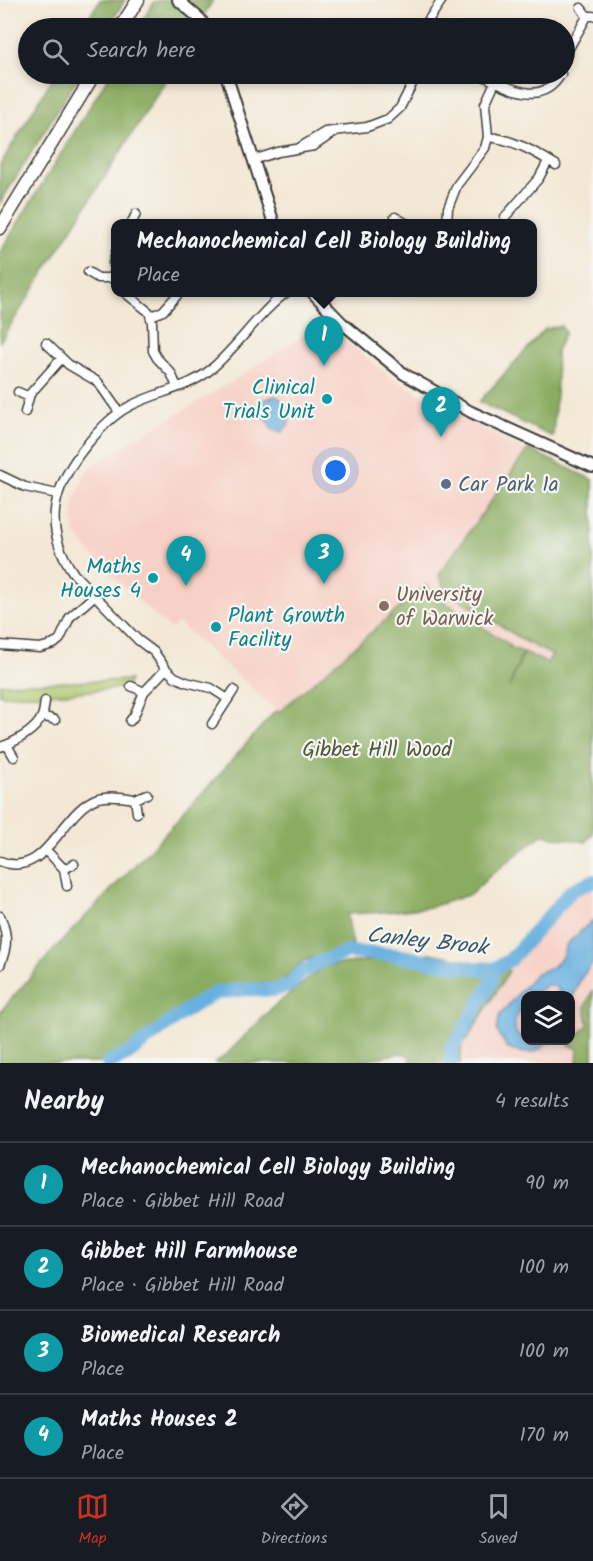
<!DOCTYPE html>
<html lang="en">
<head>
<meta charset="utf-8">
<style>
	:root { --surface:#171b24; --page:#242831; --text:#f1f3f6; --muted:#9ea1a6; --line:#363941; --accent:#c8321e }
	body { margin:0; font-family:Kalam,sans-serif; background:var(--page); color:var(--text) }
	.controls { position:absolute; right:18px; bottom:18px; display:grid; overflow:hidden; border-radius:12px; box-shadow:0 3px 9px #0003 }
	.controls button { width:54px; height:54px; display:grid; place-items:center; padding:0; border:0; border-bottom:2px solid var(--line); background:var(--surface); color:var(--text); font:30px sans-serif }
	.you { position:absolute; left:336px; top:471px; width:21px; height:21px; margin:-15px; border:4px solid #fff; border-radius:50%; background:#1a73e8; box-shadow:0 0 0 9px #1a73e833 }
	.badge { display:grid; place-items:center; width:39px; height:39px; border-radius:50%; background:var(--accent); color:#fff; font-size:20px; font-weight:700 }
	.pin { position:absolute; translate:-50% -50px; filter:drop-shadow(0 2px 3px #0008) }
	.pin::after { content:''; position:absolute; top:32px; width:21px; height:18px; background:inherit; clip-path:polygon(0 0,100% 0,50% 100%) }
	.popup { position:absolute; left:111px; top:219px; width:426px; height:78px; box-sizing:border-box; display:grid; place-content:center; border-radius:12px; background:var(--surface); filter:drop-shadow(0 2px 4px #0005); font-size:20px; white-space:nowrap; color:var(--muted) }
	.popup b { font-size:22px; color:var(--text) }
	.popup::after { content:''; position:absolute; left:50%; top:100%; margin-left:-12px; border:12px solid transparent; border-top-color:var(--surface) }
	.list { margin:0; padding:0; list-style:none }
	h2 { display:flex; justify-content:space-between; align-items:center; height:78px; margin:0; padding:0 24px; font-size:26px }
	h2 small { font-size:20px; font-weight:400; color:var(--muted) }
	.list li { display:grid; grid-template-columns:39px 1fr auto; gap:18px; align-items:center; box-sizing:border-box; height:84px; padding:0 24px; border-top:2px solid var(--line) }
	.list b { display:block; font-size:22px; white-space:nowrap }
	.list p { margin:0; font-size:20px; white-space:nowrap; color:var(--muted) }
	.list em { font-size:20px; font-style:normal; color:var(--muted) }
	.icon { flex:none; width:33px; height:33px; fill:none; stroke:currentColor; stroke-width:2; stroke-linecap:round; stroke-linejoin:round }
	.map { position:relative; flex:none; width:593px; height:1063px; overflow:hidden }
	.search { position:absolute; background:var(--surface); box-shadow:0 3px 9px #0003; left:18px; right:18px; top:18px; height:66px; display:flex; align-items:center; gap:15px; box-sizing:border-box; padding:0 21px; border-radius:33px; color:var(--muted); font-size:22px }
	.sheet { height:414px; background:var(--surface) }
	nav { display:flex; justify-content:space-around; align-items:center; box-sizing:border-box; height:84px; border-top:2px solid var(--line); background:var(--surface); font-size:16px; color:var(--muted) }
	nav a { display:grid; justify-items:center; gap:3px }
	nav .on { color:var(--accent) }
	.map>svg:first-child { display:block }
	.built { fill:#f7d1c6; fill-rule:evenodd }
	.green { fill:#adc76d; stroke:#647244; stroke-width:1.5 }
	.forest { fill:#8aac60; stroke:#53643e; stroke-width:1.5 }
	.water { fill:#67b0df; stroke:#42667e; stroke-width:1.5 }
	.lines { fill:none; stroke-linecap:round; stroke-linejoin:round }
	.river { stroke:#67b0df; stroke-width:14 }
	.minor-casing { stroke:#3c3b38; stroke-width:11 }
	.tertiary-casing { stroke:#3c3b38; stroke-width:14 }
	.primary-casing { stroke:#3c3b38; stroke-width:15 }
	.minor { stroke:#fff; stroke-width:8 }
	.tertiary { stroke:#fff; stroke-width:10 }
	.primary { stroke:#fff; stroke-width:12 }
	.culture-dot { fill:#0f9aa8; stroke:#f6f6f2; stroke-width:2 }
	.service-dot { fill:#5c6f8a; stroke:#f6f6f2; stroke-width:2 }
	.education-dot { fill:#8d6e63; stroke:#f6f6f2; stroke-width:2 }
	.labels { text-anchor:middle; stroke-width:4.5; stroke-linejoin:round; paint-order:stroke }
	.culture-label { font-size:21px; fill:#0d838f; stroke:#f6f6f2; text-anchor:end }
	.service-label { font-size:21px; fill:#4e5e75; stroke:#f6f6f2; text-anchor:start }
	.education-label { font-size:21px; fill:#785e54; stroke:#f6f6f2; text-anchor:start }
	.park-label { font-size:21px; fill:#4f5838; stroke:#f6f6f2 }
	.water-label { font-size:22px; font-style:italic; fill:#3a576a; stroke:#f6f6f2 }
</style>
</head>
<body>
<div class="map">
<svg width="593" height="1063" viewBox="0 0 593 1063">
	<rect width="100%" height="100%" fill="#f6f6f2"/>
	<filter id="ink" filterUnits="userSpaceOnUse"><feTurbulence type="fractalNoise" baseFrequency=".0167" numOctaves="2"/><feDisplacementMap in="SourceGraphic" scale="12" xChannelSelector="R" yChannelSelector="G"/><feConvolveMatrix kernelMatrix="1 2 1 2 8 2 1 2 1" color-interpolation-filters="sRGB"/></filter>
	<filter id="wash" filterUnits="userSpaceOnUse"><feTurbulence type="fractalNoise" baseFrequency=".008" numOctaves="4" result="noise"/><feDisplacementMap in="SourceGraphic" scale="24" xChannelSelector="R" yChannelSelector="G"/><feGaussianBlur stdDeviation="1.35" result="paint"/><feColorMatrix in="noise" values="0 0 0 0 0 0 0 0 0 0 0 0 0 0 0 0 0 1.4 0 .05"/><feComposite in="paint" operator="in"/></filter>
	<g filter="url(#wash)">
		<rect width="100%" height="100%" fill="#f3e8d5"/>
		<path class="built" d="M321,324L334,331L391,378L593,487V814L277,711L178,623L170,629L101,566L75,533L73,521L74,501L85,473L97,462L236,379Z
			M593,885V1063H458L460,1042L500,975L574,895ZM526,996H570V1040H526Z"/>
		<path class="green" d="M130,680L125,690L120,688L68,693L0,695V684Z"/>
		<path class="forest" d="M100,0H125L108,28H82Z
			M163,0H213L196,28H138L154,2Z
			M55,74H80L0,203V165Z
			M110,74H170L0,342V252Z
			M561,326L565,332L556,351L557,379L553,437L479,402L545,329Z
			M528,449L593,480V833L586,842L542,835L492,874L471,894L431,907L387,912L347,914L353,945L303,961L280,984L260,983L236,985L212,991L185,1008L124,1053L99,1063H0V1012L57,946L188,810L275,711L279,712L426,585L440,599L510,645L509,647L523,652L509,687L524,652L547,663L552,655L526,642L464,602L444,587L439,574Z
			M430,953L474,962L497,963L509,971L469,1036L462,1044L460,1063H411L410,1056L401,1053L353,1063H215L227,1054L272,1008L324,966Z
			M593,990V1063H577L578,1049L569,1045L588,1025L585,1006Z"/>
		<path class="water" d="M275,396C286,399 288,413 289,424L282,432L273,430L260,409L263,400Z
			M593,920V963L581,978L571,1001L570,996L558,995L559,992L555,986L547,985L533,995L526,996L525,1006C516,1015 512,1022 517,1035L525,1038L526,1040L548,1041C535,1057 527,1055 508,1049L497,1031L499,1016L535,974L552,967L562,957L566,945Z"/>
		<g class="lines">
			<path class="river" d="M108,1063L128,1054L188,1009L215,993L246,989L274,990L290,985L299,974L319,962L348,952L394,955L472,968L494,969L510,960L572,890L593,881
				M451,1063L452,1049L490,985L494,969"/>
		</g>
	</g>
	<g filter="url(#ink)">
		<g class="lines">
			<g class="minor-casing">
				<path id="minor" d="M581,8L587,16
					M423,28L442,0
					M564,60C569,44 580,31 587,16H593
					M478,74C506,85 540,110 561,74
					M488,137C513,139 535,152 556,165
					M296,150L325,132L367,127L388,119L400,108L417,74
					M253,160L278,152L314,146L336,131
					M395,217L407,224
					M505,217L539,178L548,161
					M131,224L136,214
					M447,224L448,208L457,185L485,148L488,137L485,104L496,80
					M116,252L113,263L116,278
					M88,272L98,278H115
					M124,292L149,312L152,322L153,351L157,358L171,373L177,387
					M151,316L163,311L179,293
					M46,343L69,365L98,382L119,412
					M18,392L29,397
					M25,412L30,394L61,359
					M0,475L25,487L57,494
					M0,645L40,648L54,644L60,639L70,617L94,596
					M131,686L144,692L166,669
					M228,699L211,688L186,682L175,677L166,669L154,652L138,640L74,574C40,525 54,484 89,442C102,427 113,415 130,406C156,392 187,389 210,370C238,347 257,314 287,292
					M42,716L55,720
					M130,721L134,716L144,692
					M212,724L234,690
					M7,745L14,757
					M0,747C14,743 37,730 42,716C44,712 44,706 45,701
					M137,813L135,799L147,794
					M46,850L64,869
					M0,861C47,881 61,810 98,798C110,795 123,797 135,799
					M67,886L64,869L74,864
					M0,916C8,934 8,946 0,965"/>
			</g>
			<g class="tertiary-casing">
				<path id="tertiary" d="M178,0L200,19L206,28
					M226,74L274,224
					M312,292L342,323L404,374L471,412L593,467"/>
			</g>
			<g class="primary-casing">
				<path id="primary" d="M120,28L138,0
					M0,228L94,74"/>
			</g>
			<use href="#minor" class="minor"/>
			<use href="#tertiary" class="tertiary"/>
			<use href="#primary" class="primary"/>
		</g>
	</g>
	<g class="culture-dot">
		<circle cx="327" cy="399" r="6"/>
		<circle cx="153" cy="578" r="6"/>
		<circle cx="216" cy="627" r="6"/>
	</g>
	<circle class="service-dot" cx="446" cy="484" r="6"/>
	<circle class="education-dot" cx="384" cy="606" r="6"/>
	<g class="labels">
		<g class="culture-label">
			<text x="315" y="394">Clinical<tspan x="315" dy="24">Trials Unit</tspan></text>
			<text x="141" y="573">Maths<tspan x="141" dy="24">Houses 4</tspan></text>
			<text x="228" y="622" text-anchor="start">Plant Growth<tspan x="228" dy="24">Facility</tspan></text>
		</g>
		<g class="service-label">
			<text x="458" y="491">Car Park 1a</text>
		</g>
		<g class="education-label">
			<text x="396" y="601">University<tspan x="396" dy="24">of Warwick</tspan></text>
		</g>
		<g class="park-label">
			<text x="377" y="756">Gibbet Hill Wood</text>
		</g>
		<g class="water-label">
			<text transform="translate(427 940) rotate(6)" y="8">Canley Brook</text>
		</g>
	</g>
</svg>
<div class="controls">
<button><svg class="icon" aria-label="layers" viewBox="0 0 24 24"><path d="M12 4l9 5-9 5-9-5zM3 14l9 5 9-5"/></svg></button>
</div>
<div class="you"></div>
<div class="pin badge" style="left:324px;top:366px;background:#0f9aa8">1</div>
<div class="popup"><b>Mechanochemical Cell Biology Building</b>Place</div>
<div class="pin badge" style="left:441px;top:437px;background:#0f9aa8">2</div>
<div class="pin badge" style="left:324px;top:584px;background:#0f9aa8">3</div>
<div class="pin badge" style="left:186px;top:586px;background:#0f9aa8">4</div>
<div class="search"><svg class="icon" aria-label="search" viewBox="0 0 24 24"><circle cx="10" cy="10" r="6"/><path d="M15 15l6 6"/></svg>Search here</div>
</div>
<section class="sheet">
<h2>Nearby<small>4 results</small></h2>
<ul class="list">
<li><span class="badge" style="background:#0f9aa8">1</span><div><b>Mechanochemical Cell Biology Building</b><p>Place · Gibbet Hill Road</p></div><em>90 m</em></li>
<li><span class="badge" style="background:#0f9aa8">2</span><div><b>Gibbet Hill Farmhouse</b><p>Place · Gibbet Hill Road</p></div><em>100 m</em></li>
<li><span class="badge" style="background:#0f9aa8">3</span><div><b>Biomedical Research</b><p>Place</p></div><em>100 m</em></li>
<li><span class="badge" style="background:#0f9aa8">4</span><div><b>Maths Houses 2</b><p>Place</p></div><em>170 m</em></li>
</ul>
</section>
<nav>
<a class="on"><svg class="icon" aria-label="map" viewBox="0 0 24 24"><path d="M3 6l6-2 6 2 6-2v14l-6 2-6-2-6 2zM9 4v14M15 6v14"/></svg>Map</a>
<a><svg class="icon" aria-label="directions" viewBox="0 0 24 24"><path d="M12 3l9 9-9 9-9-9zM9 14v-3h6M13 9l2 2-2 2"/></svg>Directions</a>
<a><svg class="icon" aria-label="saved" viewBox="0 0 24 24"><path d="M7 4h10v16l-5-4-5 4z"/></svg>Saved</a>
</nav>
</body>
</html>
